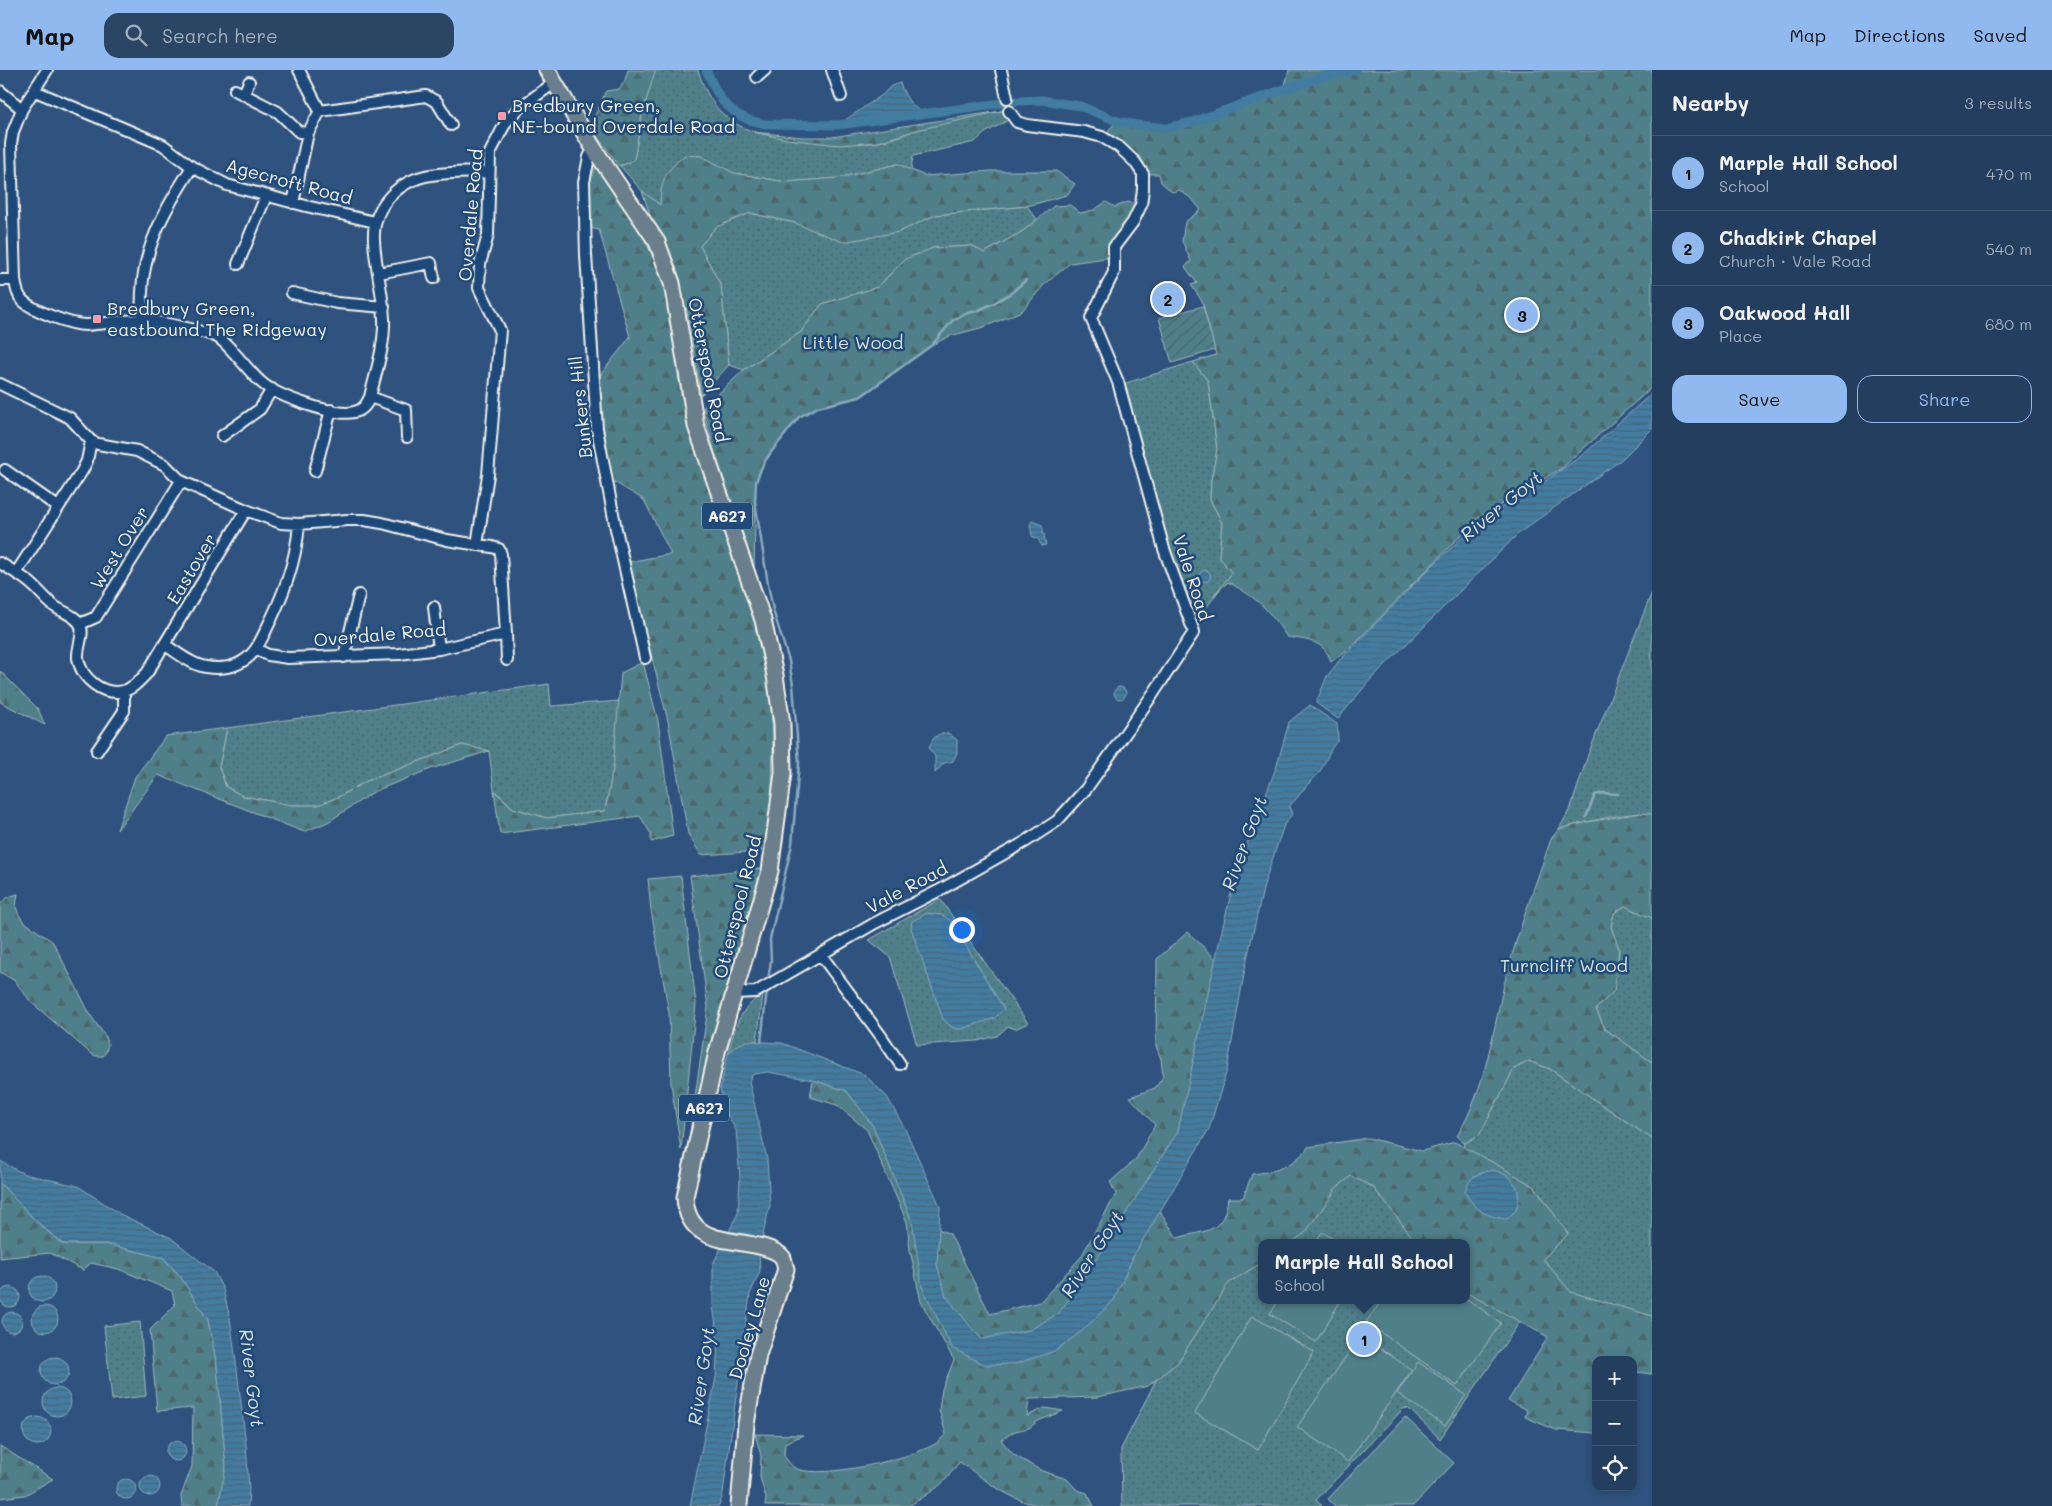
<!DOCTYPE html>
<html lang="en">
<head>
<meta charset="utf-8">
<style>
	:root { --surface:#233e5e; --page:#2b4564; --text:#f1f3f6; --muted:#a3aebc; --line:#405773; --accent:#90b9f0 }
	body { margin:0; font-family:Mali,sans-serif; background:var(--page); color:var(--text) }
	.controls { position:absolute; right:15px; bottom:15px; display:grid; overflow:hidden; border-radius:10px; box-shadow:0 2px 8px #0003 }
	.controls button { width:45px; height:45px; display:grid; place-items:center; padding:0; border:0; border-bottom:1px solid var(--line); background:var(--surface); color:var(--text); font:25px sans-serif }
	.you { position:absolute; left:961px; top:859px; width:18px; height:18px; margin:-12px; border:4px solid #fff; border-radius:50%; background:#1a73e8; box-shadow:0 0 0 8px #1a73e833 }
	.badge { display:grid; place-items:center; width:32px; height:32px; border-radius:50%; background:var(--accent); color:#111; font-size:16px; font-weight:700 }
	.pin { position:absolute; translate:-50% -50%; border:2px solid #fff; box-shadow:0 1px 5px #0006 }
	.popup { position:absolute; left:1258px; top:1169px; width:212px; height:65px; box-sizing:border-box; display:grid; place-content:center; border-radius:10px; background:var(--surface); filter:drop-shadow(0 1px 4px #0005); font-size:16px; white-space:nowrap; color:var(--muted) }
	.popup b { font-size:19px; color:var(--text) }
	.popup::after { content:''; position:absolute; left:50%; top:100%; margin-left:-10px; border:10px solid transparent; border-top-color:var(--surface) }
	.list { margin:0; padding:0; list-style:none }
	h2 { display:flex; justify-content:space-between; align-items:center; height:65px; margin:0; padding:0 20px; font-size:21px }
	h2 small { font-size:16px; font-weight:400; color:var(--muted) }
	.list li { display:grid; grid-template-columns:32px 1fr auto; gap:15px; align-items:center; box-sizing:border-box; height:75px; padding:0 20px; border-top:1px solid var(--line) }
	.list b { display:block; font-size:19px; white-space:nowrap }
	.list p { margin:0; font-size:16px; white-space:nowrap; color:var(--muted) }
	.list em { font-size:16px; font-style:normal; color:var(--muted) }
	.actions { display:flex; gap:10px; padding:15px 20px }
	.actions a { flex:1; padding:11px 0; border:1px solid var(--accent); border-radius:15px; text-align:center; font-size:18px; color:var(--accent) }
	.actions .main { background:var(--accent); color:#111 }
	.icon { flex:none; width:28px; height:28px; fill:none; stroke:currentColor; stroke-width:2; stroke-linecap:round; stroke-linejoin:round }
	.map { position:relative; flex:none; width:1652px; height:1436px; overflow:hidden }
	header { display:flex; align-items:center; gap:30px; box-sizing:border-box; height:70px; padding:0 25px; background:var(--accent); color:#111 }
	header strong { font-size:24px }
	nav { display:flex; gap:28px; margin-inline-start:auto; font-size:18px }
	.search { width:350px; height:45px; background:var(--page); display:flex; align-items:center; gap:12px; box-sizing:border-box; padding:0 18px; border-radius:15px; color:var(--muted); font-size:19px }
	main { display:flex }
	aside { flex:1; background:var(--surface) }
	.map>svg:first-child { display:block }
	.grass { fill:url(#grass-dots); stroke:#a2b8b9 }
	.forest { fill:url(#forest-firs); stroke:#a2b8b9 }
	.garden { fill:url(#garden-furrows); stroke:#a2b8b9 }
	.pitch { fill:#4f808a; stroke:#a2b8b9 }
	.water { fill:url(#water-rules); stroke:#8aaabd }
	.lines { fill:none; stroke-linecap:round; stroke-linejoin:round }
	.stream { stroke:#8aaabd; stroke-width:2.5 }
	.canal { stroke:#437ba0; stroke-width:9 }
	.minor-casing { stroke:#f4f1e8; stroke-width:14 }
	.primary-casing { stroke:#f4f1e8; stroke-width:19 }
	.minor { stroke:#1f4a7a; stroke-width:10 }
	.primary { stroke:#6b7e8b; stroke-width:15 }
	.poi-dot { fill:#ff9aa2; stroke:#1f4a7a; stroke-width:2 }
	.labels { text-anchor:middle; stroke-width:5; stroke-linejoin:round; paint-order:stroke }
	.shield { fill:#1f4a7a; stroke:#b4bfc7; stroke-width:1 }
	.shield-label { font-size:16px; font-weight:bold; fill:#f4f1e8 }
	.poi-label { font-size:18px; fill:#f4f1e8; stroke:#1f4a7a; text-anchor:start }
	.street-label { font-size:18px; fill:#f4f1e8; stroke:#1f4a7a }
	.park-label { font-size:18px; fill:#dbe0da; stroke:#1f4a7a }
	.water-label { font-size:19px; font-style:italic; fill:#d9dfdd; stroke:#1f4a7a }
</style>
</head>
<body>
<header>
<strong>Map</strong>
<div class="search"><svg class="icon" aria-label="search" viewBox="0 0 24 24"><circle cx="10" cy="10" r="6"/><path d="M15 15l6 6"/></svg>Search here</div>
<nav><a>Map</a><a>Directions</a><a>Saved</a></nav>
</header>
<main>
<div class="map">
<svg width="1652" height="1436" viewBox="0 0 1652 1436">
	<defs>
		<pattern id="grass-dots" width="8" height="8" patternUnits="userSpaceOnUse" patternTransform="scale(1.25)"><rect width="8" height="8" fill="#4f808a"/><path d="M2 2h.1M6 6h.1" fill="none" stroke="#4c676b" stroke-width="1.8" stroke-linecap="round"/></pattern>
		<pattern id="forest-firs" width="22" height="20" patternUnits="userSpaceOnUse" patternTransform="scale(1.25)"><rect width="22" height="20" fill="#4f808a"/><path d="M5 1l3.5 6h-7zM16 11l3.5 6h-7z" fill="#4c676b"/></pattern>
		<pattern id="garden-furrows" width="10" height="10" patternUnits="userSpaceOnUse" patternTransform="scale(1.25)"><rect width="10" height="10" fill="#4f808a"/><path d="M-1 1l2-2M0 10L10 0M9 11l2-2" fill="none" stroke="#4c676b"/></pattern>
		<pattern id="water-rules" width="6" height="5" patternUnits="userSpaceOnUse" patternTransform="scale(1.25)"><rect width="6" height="5" fill="#437ba0"/><path d="M0 2.5h6" fill="none" stroke="#466478"/></pattern>
	</defs>
	<rect width="100%" height="100%" fill="#2f537e"/>
	<filter id="ink" filterUnits="userSpaceOnUse"><feTurbulence type="fractalNoise" baseFrequency=".02" numOctaves="2"/><feDisplacementMap in="SourceGraphic" scale="10" xChannelSelector="R" yChannelSelector="G"/><feConvolveMatrix kernelMatrix="1 2 1 2 8 2 1 2 1" color-interpolation-filters="sRGB"/></filter>
	<g filter="url(#ink)">
		<path class="grass" d="M655,0H698C718,68 769,68 829,70C845,71 864,75 879,72C892,70 906,63 919,59C946,52 973,47 1001,41L1005,40L1010,49L985,63L975,72L913,86L911,100L898,94L838,108L786,112L734,103L701,86L660,135L642,121L620,96L634,90L642,44Z
			M1027,136L1037,149L1023,161L984,183L973,176L933,178L890,204L878,217L822,234L801,262L744,300L729,295L721,216L700,176L716,157L750,143L795,153L899,162L935,145Z
			M1193,292L1208,311L1213,347L1217,380L1211,410L1210,429L1222,453L1219,487L1232,503L1197,550H1195L1161,458L1123,314Z
			M1652,522V744C1624,741 1587,752 1559,759L1571,737L1588,685Z
			M549,614L551,636L620,631L613,698L605,741L547,748L513,738L494,720L489,681L462,675L367,711L338,727L318,735H291L243,726L226,717L219,697L227,658Z
			M940,829L1028,953L1015,959L1008,956L997,966L977,971L917,975L890,887L869,870Z
			M1625,836L1652,848V992L1605,959L1596,939L1614,921L1619,879L1611,857L1614,843Z
			M763,924L757,971C744,971 737,974 728,984C736,956 737,941 763,924Z
			M1529,991L1550,999L1652,1069V1246L1571,1223L1543,1189L1568,1164L1535,1117L1464,1077L1465,1073L1480,1064L1514,999Z
			M1350,1105L1366,1107L1418,1173H1286L1336,1116Z
			M1261,1189L1262,1230H1466L1467,1220L1521,1250L1440,1369L1409,1339L1404,1338L1316,1430L1322,1436H1122L1121,1379L1157,1308L1203,1227Z
			M140,1252L146,1326L112,1330L104,1256Z"/>
		<path class="forest" d="M628,0H655V2L642,44L634,90L619,96L597,66L595,46L606,21L619,19L625,10Z
			M1289,0H1652V317L1562,398L1477,449L1351,577L1331,592C1325,570 1306,570 1287,567C1266,537 1260,530 1228,512L1213,526L1232,503L1219,487L1222,453L1210,429L1211,410L1217,380L1213,347L1208,311L1193,292L1216,285L1202,231L1191,215L1197,213L1185,197L1191,191L1182,171L1185,152L1201,140L1192,129L1179,120L1172,122L1161,112L1159,104H1143L1102,67L1117,51C1133,54 1151,59 1167,58C1201,56 1252,32 1284,19Z
			M1001,41L917,60L878,72L839,75L786,69L754,62L802,67H832Z
			M685,85L701,86L734,103L786,112L838,108L898,94L925,106L991,101H1056L1075,114L1067,125L1027,136L935,145L899,162L843,172L795,153L750,143L716,157L700,176L721,216L729,295L701,325L687,241L672,195L655,160L642,121L660,135C661,110 665,101 685,85Z
			M597,93L642,164L668,218L681,325L697,383L755,541L767,591L773,665L772,725L764,781L701,785L688,764L668,651L628,492L671,484L644,430L611,410L597,309L630,267L599,160L590,158V110Z
			M1106,132L1115,137L1128,132L1141,135L1114,187L1070,193L1044,215L1022,241L984,257L950,266L932,275L860,327L818,337L799,347L772,381L763,394L756,412L754,498C738,444 715,393 703,338L744,300L801,262L822,234L878,217L905,189L933,178L973,176L984,183L1023,161L1054,136L1070,135L1080,143L1094,140Z
			M643,592L658,651L673,766L651,772V764L640,746L500,764L494,721L513,738L547,748L605,741L613,698L621,603Z
			M0,601L38,639L45,655L0,632Z
			M227,658L219,697L226,717L243,726L291,735H318L338,727L367,711L462,675L489,681L431,699L375,721L328,752L304,762L158,705L117,760L135,707L166,666Z
			M1641,743L1652,744V848L1625,836L1614,843L1611,857L1619,879L1614,921L1596,939L1605,959L1652,992V1069L1550,999L1529,991L1514,999L1480,1064L1465,1073L1457,1066C1487,1017 1493,957 1507,903C1519,858 1536,813 1551,769L1559,759L1588,752Z
			M762,798L691,1075H688L708,937L690,806Z
			M681,806L696,934L681,1080L671,1014L669,943L651,840L648,809Z
			M18,824L16,836L18,843L23,851L53,872L91,946L106,967L108,974L106,982L103,986H95L90,983L31,932L15,911L0,902V834L8,827Z
			M1188,862L1228,901L1221,954L1153,1130L1177,1168C1209,1159 1223,1164 1228,1128H1243L1252,1104C1274,1102 1295,1096 1308,1077L1368,1068L1422,1081L1455,1072L1494,1093L1535,1117L1568,1164L1543,1189L1571,1222L1652,1246V1304L1636,1302L1633,1319V1290H1596V1363L1556,1360L1525,1347L1527,1340L1508,1331L1548,1267L1467,1223L1466,1173H1417L1373,1117L1351,1106L1334,1120L1335,1121L1305,1163L1291,1173H1262L1261,1193L1229,1213L1178,1292L1148,1316L1098,1327L1029,1329L1027,1346L1045,1338L1063,1341L1038,1351L1029,1358L1015,1361L1001,1370L1014,1385L1042,1401L1067,1409L1077,1420L1087,1423L1094,1436C1077,1436 1059,1436 1043,1436C1011,1432 985,1410 960,1392C954,1397 952,1402 947,1408C940,1417 918,1431 908,1436H765L766,1428L760,1407L761,1386L755,1364L803,1365L785,1373L784,1386C788,1390 791,1397 797,1399C824,1409 909,1389 935,1374C939,1372 942,1367 946,1364L939,1340L942,1319L954,1290L921,1232L910,1180L907,1152L867,1060L837,1035L810,1027L813,1010L847,1021L873,1056L912,1151L927,1154L950,1164L990,1244L1040,1232L1081,1187L1116,1124L1110,1112L1136,1089L1155,1055L1130,1027L1155,1018L1163,1007L1161,989L1156,976L1157,889Z
			M0,1113L36,1151L62,1174H106L164,1188L180,1206L208,1250L217,1295L226,1397L218,1436H182L181,1426L192,1396L193,1338L157,1341L150,1260L175,1235L172,1221L118,1199L91,1193L83,1200L50,1183L0,1188Z
			M0,1376L53,1409L25,1425L0,1428Z"/>
		<path class="garden" d="M1203,236L1215,280L1172,293L1159,248Z"/>
		<path class="pitch" d="M1322,1162L1340,1173H1315Z
			M1467,1229L1501,1253L1457,1316L1366,1252L1382,1230Z
			M1279,1230H1341L1316,1272L1270,1244Z
			M1252,1246L1314,1282L1258,1380L1195,1343Z
			M1361,1265L1412,1300L1348,1392L1297,1357Z
			M1418,1292L1466,1325L1445,1356L1397,1323Z
			M1405,1347L1454,1393L1413,1436H1335L1328,1429Z"/>
		<path class="water" d="M900,13C906,28 910,36 924,43L838,55L882,25L891,16Z
			M1652,323V359L1622,389L1519,463L1370,610L1338,649L1316,633L1327,606L1339,591L1433,495L1485,446L1525,425L1584,384Z
			M1032,451L1042,455L1046,475L1042,476L1038,469L1032,466L1030,454Z
			M1199.5 506a5.5 5.5 0 1 1 11 0a5.5 5.5 0 1 1-11 0Z
			M1114 623a6 6 0 1 1 12 0a6 6 0 1 1-12 0Z
			M1310,635L1337,654L1338,670C1327,682 1327,692 1318,704C1316,707 1313,709 1310,712C1302,720 1298,729 1289,736L1292,744L1284,755L1265,811L1246,893L1227,1000L1209,1059L1134,1185L1114,1230L1082,1261L1055,1281L1015,1294L985,1295L952,1278L922,1217L912,1151L873,1056L847,1021L813,1010L768,1002L753,1004L749,1011L767,1089L770,1135L759,1182L760,1201L750,1224L723,1423L719,1436H690L716,1307L718,1270L713,1235V1194L738,1143L740,1108L736,1060L725,1040L720,1019L728,984L735,976L747,971L782,973L865,1005L887,1027L905,1059L940,1136L937,1195L946,1226L975,1262L982,1269L1030,1260L1059,1243L1101,1183L1178,1061L1221,864L1236,803L1277,695L1289,652Z
			M948,663L957,670V683L953,691L944,693L935,703V686L929,679C932,667 936,664 948,663Z
			M927,843L942,845L951,851L1004,939L995,948L961,959L953,958L943,949L911,858L912,851Z
			M0,1091L24,1104L78,1116L120,1144L171,1168L214,1202L223,1219L230,1248L237,1300L246,1375L249,1419L248,1436H218L226,1397L217,1295L208,1250L180,1206L164,1188L106,1174H63L36,1151L0,1113Z
			M1493,1100L1509,1106L1517,1117L1519,1129L1516,1140L1507,1149C1487,1147 1474,1140 1465,1121C1470,1106 1478,1103 1493,1100Z
			M29 1219a13 13 0 1 1 26 0a13 13 0 1 1-26 0Z
			M0 1227a10 10 0 1 1 20 0a10 10 0 1 1-20 0Z
			M32 1249a13 13 0 1 1 26 0a13 13 0 1 1-26 0Z
			M2 1252a10 10 0 1 1 20 0a10 10 0 1 1-20 0Z
			M41 1301a14 14 0 1 1 28 0a14 14 0 1 1-28 0Z
			M43 1332a14 14 0 1 1 28 0a14 14 0 1 1-28 0Z
			M23 1361a14 14 0 1 1 28 0a14 14 0 1 1-28 0Z
			M166 1381a10 10 0 1 1 20 0a10 10 0 1 1-20 0Z
			M140 1416a10 10 0 1 1 20 0a10 10 0 1 1-20 0Z
			M116 1419a10 10 0 1 1 20 0a10 10 0 1 1-20 0Z"/>
		<g class="lines">
			<path class="stream" d="M1586,747L1595,725L1603,723L1618,724
				M768,911L771,890L770,869L792,774L799,693L793,615L789,591L773,540L768,514L755,431L756,412L763,394L772,381L799,347L818,337L860,327L932,275L952,251L963,244L977,241L992,234L1011,223L1026,210
				M761,972L767,919"/>
			<path class="canal" d="M706,0L716,21L724,33L737,44L749,50L765,54L838,55L1018,31L1042,30L1080,36L1117,51L1137,55L1166,58L1195,51L1284,19L1329,5L1355,0"/>
			<g class="minor-casing">
				<path id="minor" d="M47,0L22,39L13,62L11,74L15,210C16,217 17,225 23,231C34,241 71,255 86,255C104,254 121,250 139,250C154,250 203,261 217,267C229,273 249,303 262,313C277,326 335,347 354,342C362,341 367,334 370,327C376,302 385,275 384,249C383,222 375,196 374,170C372,136 399,110 431,105C450,102 470,103 488,102
					M299,0L320,41
					M832,0L841,26
					M1001,0L1007,28
					M757,7L765,0
					M235,20L278,42L299,62L308,63
					M0,21L22,39
					M35,21L163,75L192,97L227,115L306,136L375,152
					M244,24L249,12
					M594,79L589,87L584,112L586,185L597,359L616,459L645,588
					M293,133L308,63L320,41L426,26L437,32L451,55
					M238,194L266,126
					M379,203L431,193L434,208
					M0,210H15
					M292,223L337,233L384,237
					M141,250C142,235 141,218 144,203C150,164 171,130 192,97
					M0,314L70,348L91,371L98,374L137,381L165,395L181,411L246,440L281,453L299,454L347,450H364L382,453L447,470L492,477L499,479L501,484L506,564L439,579L399,584L288,588L268,585L256,579
					M370,327L406,340L407,367
					M222,366L260,339L272,319
					M5,400L58,437
					M315,401L331,340
					M477,475L488,405L500,260L479,218L480,194L488,165L490,83L506,52L519,38L554,13
					M0,493C10,499 20,505 29,512C38,519 45,529 54,536C62,542 75,545 80,554C85,564 77,577 78,588C81,608 102,626 123,621C133,619 140,610 147,603L246,440
					M16,503L82,401L87,391L91,371
					M434,537L439,579
					M80,554L96,547L181,411
					M506,564L507,590
					M165,575C178,583 192,595 206,597C218,599 233,598 243,591C255,584 260,572 266,560C283,526 296,493 299,454
					M344,587L359,525
					M97,681L124,641V621
					M821,885L881,966L900,994
					M735,923L756,922L875,853L940,820L1025,772L1057,751L1086,719L1153,624L1194,562L1164,479L1118,312L1091,248L1114,202V177L1133,152L1141,135L1143,119V104L1135,92L1119,77L1102,67L1084,62L1027,55L1017,52L1009,41"/>
			</g>
			<g class="primary-casing">
				<path id="primary" d="M547,0L594,79L657,172L672,213L696,356L763,550L775,605L782,654L783,703L770,801L717,982L685,1127C687,1174 728,1168 763,1177C770,1179 779,1182 783,1188C784,1191 785,1196 786,1199L758,1285L746,1354L739,1436"/>
			</g>
			<use href="#minor" class="minor"/>
			<use href="#primary" class="primary"/>
		</g>
	</g>
	<g class="poi-dot">
		<rect x="497" y="41" width="10" height="10" rx="2.5"/>
		<rect x="92" y="244" width="10" height="10" rx="2.5"/>
	</g>
	<g class="labels">
		<g class="shield">
			<rect x="702" y="432.5" width="50" height="27" rx="4"/>
			<rect x="679" y="1024.5" width="50" height="27" rx="4"/>
		</g>
		<g class="shield-label">
			<text x="727" y="452">A627</text>
			<text x="704" y="1044">A627</text>
		</g>
		<g class="poi-label">
			<text x="512" y="42">Bredbury Green,<tspan x="512" dy="21">NE-bound Overdale Road</tspan></text>
			<text x="107" y="245">Bredbury Green,<tspan x="107" dy="21">eastbound The Ridgeway</tspan></text>
		</g>
		<g class="street-label">
			<text transform="translate(289 112) rotate(15)" y="6">Agecroft Road</text>
			<text transform="translate(471 145) rotate(-85)" y="6">Overdale Road</text>
			<text transform="translate(708 300) rotate(79)" y="6">Otterspool Road</text>
			<text transform="translate(581 337) rotate(-96)" y="6">Bunkers Hill</text>
			<text transform="translate(120 478) rotate(-58)" y="6">West Over</text>
			<text transform="translate(192 499) rotate(-59)" y="6">Eastover</text>
			<text transform="translate(1192 508) rotate(72)" y="6">Vale Road</text>
			<text transform="translate(380 565) rotate(-5)" y="6">Overdale Road</text>
			<text transform="translate(907 818) rotate(-28)" y="6">Vale Road</text>
			<text transform="translate(738 837) rotate(-76)" y="6">Otterspool Road</text>
			<text transform="translate(750 1258) rotate(-74)" y="6">Dooley Lane</text>
		</g>
		<g class="park-label">
			<text x="853" y="279">Little Wood</text>
			<text x="1564" y="902">Turncliff Wood</text>
		</g>
		<g class="water-label">
			<text transform="translate(1501 436) rotate(-39)" y="7">River Goyt</text>
			<text transform="translate(1244 773) rotate(-70)" y="7">River Goyt</text>
			<text transform="translate(1092 1184) rotate(-57)" y="7">River Goyt</text>
			<text transform="translate(701 1306) rotate(-82)" y="7">River Goyt</text>
			<text transform="translate(252 1308) rotate(83)" y="7">River Goyt</text>
		</g>
	</g>
</svg>
<div class="controls">
<button>+</button>
<button>−</button>
<button><svg class="icon" aria-label="locate" viewBox="0 0 24 24"><circle cx="12" cy="12" r="6"/><path d="M12 2v4M12 18v4M2 12h4M18 12h4"/></svg></button>
</div>
<div class="you"></div>
<div class="pin badge" style="left:1364px;top:1269px">1</div>
<div class="popup"><b>Marple Hall School</b>School</div>
<div class="pin badge" style="left:1168px;top:229px">2</div>
<div class="pin badge" style="left:1522px;top:245px">3</div>
</div>
<aside>
<h2>Nearby<small>3 results</small></h2>
<ul class="list">
<li><span class="badge">1</span><div><b>Marple Hall School</b><p>School</p></div><em>470 m</em></li>
<li><span class="badge">2</span><div><b>Chadkirk Chapel</b><p>Church · Vale Road</p></div><em>540 m</em></li>
<li><span class="badge">3</span><div><b>Oakwood Hall</b><p>Place</p></div><em>680 m</em></li>
</ul>
<div class="actions"><a class="main">Save</a><a>Share</a></div>
</aside>
</main>
</body>
</html>
